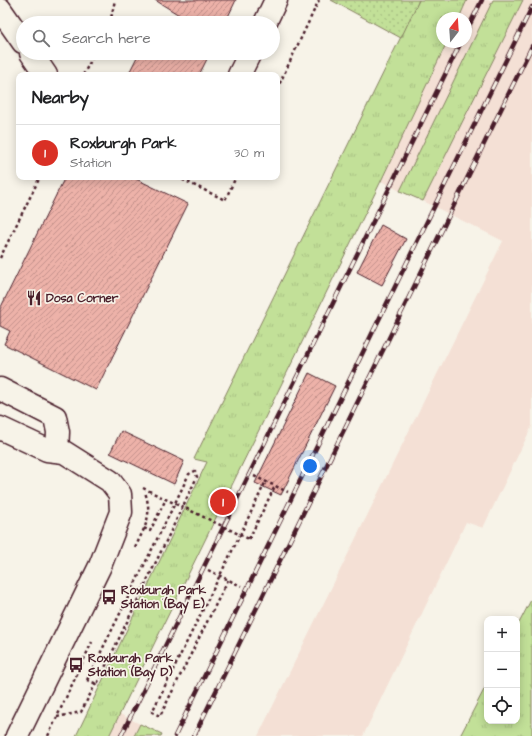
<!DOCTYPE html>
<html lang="en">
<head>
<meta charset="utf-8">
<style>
	:root { --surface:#fff; --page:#f6f6f6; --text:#202124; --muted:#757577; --line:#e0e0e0; --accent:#d93025 }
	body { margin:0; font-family:"Architects Daughter",sans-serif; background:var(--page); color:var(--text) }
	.controls { position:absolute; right:12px; bottom:12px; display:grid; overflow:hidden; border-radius:8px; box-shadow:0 2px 10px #0003 }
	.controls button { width:36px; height:36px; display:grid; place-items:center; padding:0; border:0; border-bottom:1px solid var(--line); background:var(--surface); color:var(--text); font:20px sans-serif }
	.compass { position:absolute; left:436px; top:12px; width:36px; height:36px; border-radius:50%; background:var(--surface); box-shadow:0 2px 10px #0003; rotate:17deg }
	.you { position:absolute; left:310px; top:466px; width:14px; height:14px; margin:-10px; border:3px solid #fff; border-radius:50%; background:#1a73e8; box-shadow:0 0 0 6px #1a73e833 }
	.badge { display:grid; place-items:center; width:26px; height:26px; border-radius:50%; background:var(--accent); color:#fff; font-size:13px; font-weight:700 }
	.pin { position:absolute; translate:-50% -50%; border:2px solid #fff; box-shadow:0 1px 4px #0006 }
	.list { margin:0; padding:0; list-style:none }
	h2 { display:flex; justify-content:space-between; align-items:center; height:52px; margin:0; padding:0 16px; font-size:17px }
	h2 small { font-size:13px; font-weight:400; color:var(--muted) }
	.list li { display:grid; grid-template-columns:26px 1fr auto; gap:12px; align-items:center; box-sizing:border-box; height:56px; padding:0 16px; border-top:1px solid var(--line) }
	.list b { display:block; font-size:15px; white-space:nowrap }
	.list p { margin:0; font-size:13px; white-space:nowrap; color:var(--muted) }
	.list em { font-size:13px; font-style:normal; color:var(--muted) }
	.icon { flex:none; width:22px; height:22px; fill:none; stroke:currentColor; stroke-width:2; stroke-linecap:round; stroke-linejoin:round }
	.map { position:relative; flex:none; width:532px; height:736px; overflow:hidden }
	.search { position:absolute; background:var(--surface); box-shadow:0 2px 10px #0003; left:16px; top:16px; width:264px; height:44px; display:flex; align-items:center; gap:10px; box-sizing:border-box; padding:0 14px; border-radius:22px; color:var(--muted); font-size:15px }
	.panel { position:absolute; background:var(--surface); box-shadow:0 2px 10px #0003; left:16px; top:72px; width:264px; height:108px; border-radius:8px }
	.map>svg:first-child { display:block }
	.built { fill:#f4e0d5 }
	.grass { fill:url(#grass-tufts); stroke:#868062 }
	.park { fill:url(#park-dots); stroke:#868062 }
	.building { fill:url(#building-hatch); stroke:#4a1f2b }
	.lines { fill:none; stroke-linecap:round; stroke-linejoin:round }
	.minor-casing { stroke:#4a1f2b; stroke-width:25 }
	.path { stroke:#4a1f2b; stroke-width:2.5; stroke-dasharray:3 3; stroke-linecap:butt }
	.minor { stroke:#f7f3e8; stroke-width:22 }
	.rail-casing { stroke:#4a1f2b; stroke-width:4.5 }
	.rail { stroke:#f7f3e8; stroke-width:3; stroke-dasharray:9; stroke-linecap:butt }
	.path-bridge { stroke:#4a1f2b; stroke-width:2.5; stroke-dasharray:3 3; stroke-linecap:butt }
	.labels { text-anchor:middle; stroke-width:3.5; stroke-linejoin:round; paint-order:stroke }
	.poi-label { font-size:12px; font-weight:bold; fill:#4a1f2b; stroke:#f7f3e8; text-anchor:start }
</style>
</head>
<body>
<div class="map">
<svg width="532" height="736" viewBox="0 0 532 736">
	<defs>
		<pattern id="grass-tufts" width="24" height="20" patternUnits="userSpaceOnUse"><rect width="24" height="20" fill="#c2e098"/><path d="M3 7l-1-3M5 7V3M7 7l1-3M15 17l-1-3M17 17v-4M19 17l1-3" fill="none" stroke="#a8c083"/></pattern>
		<pattern id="park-dots" width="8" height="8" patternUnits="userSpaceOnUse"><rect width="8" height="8" fill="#c2e098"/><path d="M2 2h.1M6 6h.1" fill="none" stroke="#a8c083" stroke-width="1.8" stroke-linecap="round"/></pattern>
		<pattern id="building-hatch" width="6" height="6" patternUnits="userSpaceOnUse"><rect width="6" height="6" fill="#edb2a9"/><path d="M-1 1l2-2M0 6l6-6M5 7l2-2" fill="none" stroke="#c2908a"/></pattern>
	</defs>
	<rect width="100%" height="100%" fill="#f7f3e8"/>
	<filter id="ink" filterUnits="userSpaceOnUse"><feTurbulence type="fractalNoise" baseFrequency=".025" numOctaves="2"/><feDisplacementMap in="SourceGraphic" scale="8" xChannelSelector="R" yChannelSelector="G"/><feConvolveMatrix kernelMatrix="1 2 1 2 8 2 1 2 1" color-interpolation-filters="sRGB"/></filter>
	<g filter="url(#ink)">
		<path class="built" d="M467,0H493L400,191L381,181L447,42H466V18H459Z
			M523,0H532V426L483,528L466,522L363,736H258L503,241L423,201Z
			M120,714L140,724L134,736H109Z"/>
		<path class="grass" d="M419,0H467L459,18H442V42H447L381,181L109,736H76L207,462L194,459Z
			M493,0H523L423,201L400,191Z
			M532,598V736H460L487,684V721H517V627Z
			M140,724L162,734L161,736H134Z"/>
		<path class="park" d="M331,0H419L401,38Z"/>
		<path class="building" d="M155,0H236L225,23H192Z
			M139,53H210L199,75H128Z
			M65,177H132L188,204L96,390L4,344L10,331L0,326V309Z
			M381,225L406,239L382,285L357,272Z
			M309,373L335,386L281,495L255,483Z
			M121,431L184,461L174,484L110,453Z"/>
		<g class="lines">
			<g class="minor-casing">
				<path id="minor" d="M0,9L23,42
					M265,23L276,0
					M31,53L46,75
					M239,75L250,53
					M0,389L55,417L58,432L57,451
					M0,428L47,450L64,452L110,481L120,494L121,512L100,566L17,736"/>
			</g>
			<path class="path" d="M110,23L115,0
				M83,75L95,53
				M277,89L319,0
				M177,177L225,200L236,177
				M0,258L40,177
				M254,476L288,492
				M143,488L182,507
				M144,528L150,531L166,499
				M240,535L266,481
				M249,539L275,486
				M135,548C145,526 153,517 145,492
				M208,570L241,586
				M224,588L228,580
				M87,680L97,684L197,477L195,471L189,474L175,503
				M57,717L81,712L96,683
				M48,736L92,642"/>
			<use href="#minor" class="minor"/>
			<g class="rail-casing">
				<path id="rail" d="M466,32L482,0
					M121,736L461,42
					M175,736L532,7
					M194,736L532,46"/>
			</g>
			<use href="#rail" class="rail"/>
			<path class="path-bridge" d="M224,588L160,716L152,712L240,535
				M87,680L175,503L249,539"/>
		</g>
	</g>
	<defs>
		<g id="restaurant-bare" transform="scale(1.2)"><path d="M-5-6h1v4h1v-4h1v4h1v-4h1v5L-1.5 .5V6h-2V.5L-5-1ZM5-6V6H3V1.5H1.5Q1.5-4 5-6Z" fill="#4a1f2b" stroke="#f7f3e8" stroke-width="2.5" paint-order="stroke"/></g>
		<g id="bus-bare" transform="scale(1.2)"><path d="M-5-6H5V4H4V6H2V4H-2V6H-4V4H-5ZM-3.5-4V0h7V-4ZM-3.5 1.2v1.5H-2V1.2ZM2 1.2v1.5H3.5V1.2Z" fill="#4a1f2b" stroke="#f7f3e8" stroke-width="2.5" paint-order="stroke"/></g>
	</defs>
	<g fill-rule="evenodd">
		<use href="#restaurant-bare" x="34" y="298"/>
		<use href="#bus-bare" x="109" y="597"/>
		<use href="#bus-bare" x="76" y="665"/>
	</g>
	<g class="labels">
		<g class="poi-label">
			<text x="46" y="302">Dosa Corner</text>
			<text x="121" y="594">Roxburgh Park<tspan x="121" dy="14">Station (Bay E)</tspan></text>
			<text x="88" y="662">Roxburgh Park<tspan x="88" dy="14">Station (Bay D)</tspan></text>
		</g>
	</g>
</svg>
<div class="controls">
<button>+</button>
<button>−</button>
<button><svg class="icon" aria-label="locate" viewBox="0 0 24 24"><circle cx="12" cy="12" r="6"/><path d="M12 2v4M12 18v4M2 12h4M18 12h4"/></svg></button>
</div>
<svg class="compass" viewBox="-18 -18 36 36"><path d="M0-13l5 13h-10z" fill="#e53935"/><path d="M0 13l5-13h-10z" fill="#757577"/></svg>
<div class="you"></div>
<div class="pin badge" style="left:223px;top:502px">1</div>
<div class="search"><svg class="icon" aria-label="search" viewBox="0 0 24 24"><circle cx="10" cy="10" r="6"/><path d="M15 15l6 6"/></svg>Search here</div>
<section class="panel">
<h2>Nearby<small></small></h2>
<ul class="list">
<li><span class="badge">1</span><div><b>Roxburgh Park</b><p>Station</p></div><em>30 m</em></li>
</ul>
</section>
</div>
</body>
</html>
